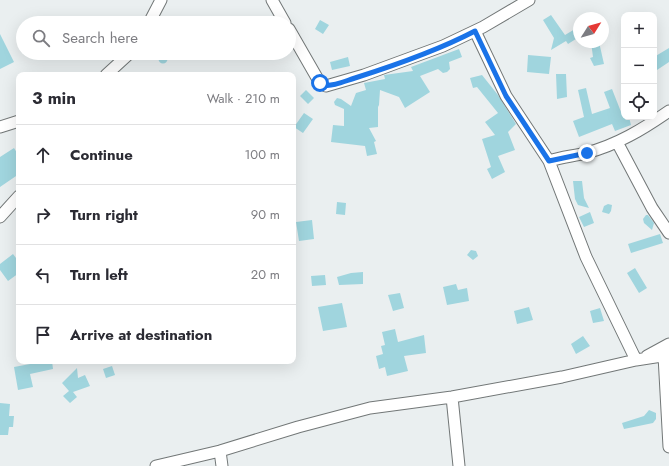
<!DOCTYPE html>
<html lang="en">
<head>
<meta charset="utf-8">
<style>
	:root { --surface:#fff; --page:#f2f2f3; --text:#2b2b33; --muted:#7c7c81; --line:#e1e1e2 }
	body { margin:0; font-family:Jost,sans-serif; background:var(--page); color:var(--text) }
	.controls { position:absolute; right:12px; top:12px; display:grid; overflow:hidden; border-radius:8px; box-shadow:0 4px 16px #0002 }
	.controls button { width:36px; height:36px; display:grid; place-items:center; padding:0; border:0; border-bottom:1px solid var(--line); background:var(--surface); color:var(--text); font:20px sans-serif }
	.compass { position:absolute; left:573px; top:12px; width:36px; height:36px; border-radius:50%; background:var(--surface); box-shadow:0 4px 16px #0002; rotate:53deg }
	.stop { position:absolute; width:12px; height:12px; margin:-9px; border:3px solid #1a73e8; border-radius:50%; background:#fff }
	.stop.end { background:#1a73e8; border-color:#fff; box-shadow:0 1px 4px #0008 }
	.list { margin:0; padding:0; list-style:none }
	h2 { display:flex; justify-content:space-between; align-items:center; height:52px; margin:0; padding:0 16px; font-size:17px }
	h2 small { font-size:13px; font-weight:400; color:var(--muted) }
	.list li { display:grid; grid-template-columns:26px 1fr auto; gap:12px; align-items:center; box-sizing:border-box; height:60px; padding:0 16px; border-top:1px solid var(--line) }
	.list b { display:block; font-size:15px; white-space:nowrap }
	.list em { font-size:13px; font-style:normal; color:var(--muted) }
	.icon { flex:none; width:22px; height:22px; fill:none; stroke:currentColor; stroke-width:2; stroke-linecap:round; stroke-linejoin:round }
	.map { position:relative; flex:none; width:669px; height:466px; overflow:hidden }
	.search { position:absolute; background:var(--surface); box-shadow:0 4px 16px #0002; left:16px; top:16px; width:280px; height:44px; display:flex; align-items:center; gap:10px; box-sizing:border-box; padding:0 14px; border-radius:22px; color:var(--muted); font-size:15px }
	.panel { position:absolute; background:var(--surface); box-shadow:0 4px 16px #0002; left:16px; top:72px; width:280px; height:292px; border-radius:8px }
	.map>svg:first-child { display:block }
	.building { fill:#a0d5de }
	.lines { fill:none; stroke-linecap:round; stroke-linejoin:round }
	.minor-casing { stroke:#727777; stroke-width:13 }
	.minor { stroke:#fff; stroke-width:11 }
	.route { stroke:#1a73e8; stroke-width:5 }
</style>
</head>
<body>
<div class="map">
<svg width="669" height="466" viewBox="0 0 669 466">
	<rect width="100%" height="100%" fill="#eaeff0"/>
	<path class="building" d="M551,15L565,35L575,29L579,37L568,44L566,41L551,50L554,38L543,20Z
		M320,20L329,25L323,34L315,29Z
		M0,34L14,62L0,69Z
		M591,42H599L604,64L594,66L590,58L593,57Z
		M669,48V62L654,72V57Z
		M459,49L462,57L449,62L450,69L447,72L443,73L438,69L420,76L430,92L405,108L399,97L380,90L379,105L378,107V127L369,128L376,141L374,142L377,154L367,156L365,146L331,142L333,125L344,126V109L335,105L334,102L337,98L341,99L351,106L356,93L366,90L364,83L385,79L384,75L413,71L411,67Z
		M158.5 59a4.5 4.5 0 1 1 9 0a4.5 4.5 0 1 1-9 0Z
		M528,55L551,57L549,74L527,72Z
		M348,57L350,66L332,70L330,62Z
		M556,74H566L567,97L557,99Z
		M482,75L498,95L516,124L508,132L515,150L498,156L505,172L492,179L487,169L491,167L482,139L495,135L485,122L498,113L477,87L473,88L470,78Z
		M586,88L592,114L610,108L604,92L612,89L623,117H629L631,125L615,131L612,124L579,137L573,121L584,117L578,90Z
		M306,90L314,98L308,104L300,96Z
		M304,113L313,119L303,133L294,127Z
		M14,148L19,156V174L0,187V157Z
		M573,181H582L584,198L589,208L578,205L575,199Z
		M337,202L346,203L345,215L336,214Z
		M608,204L612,205L611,211L609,214L602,212L604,206Z
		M590,212L594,223L584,227L579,217Z
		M646,215H648L654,223L652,230L644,223L643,219Z
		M312,220L314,239L299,241L296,222Z
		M660,234L663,243L631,253L628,244Z
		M471,250L476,251L478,256L473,260L467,255Z
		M13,254L19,262V273L8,281L0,270V264Z
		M635,268L647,288L639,293L627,273Z
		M363,272V284L339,285L337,277L351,273Z
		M325,275L326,285L312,286L311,276Z
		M456,284L458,290L467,288L469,301L447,305L443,287Z
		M400,293L404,308L393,311L388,295Z
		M342,303L347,327L323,331L318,307Z
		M529,307L533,320L517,324L514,311Z
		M600,308L604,321L593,323L590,311Z
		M395,329L398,342L424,335L426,353L404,356L408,371L387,376L385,367L379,369L376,356L383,354L381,346L385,345L382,332Z
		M583,336L590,346L576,354L571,344Z
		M46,361H52L53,369L30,374L33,387L18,390L14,367Z
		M112,366L115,375L106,378L103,369Z
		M77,368L78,378L85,375L90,386L73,392L77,397L70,403L63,396L69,391L62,383Z
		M0,403L10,404L9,416H14L13,427H9L8,435H0Z
		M649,410L656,413V419L653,423L624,429L622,423L644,416Z"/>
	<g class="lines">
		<g class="minor-casing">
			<path id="minor" d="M272,0L285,23
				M149,23L161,0
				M289,29L320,83L326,86L364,75L443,46L483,27L529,0
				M475,31L506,96L549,161C561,157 574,156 586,153C617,145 643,129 669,111
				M106,75L130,53
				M0,127L19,121
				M617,142L652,208L669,233
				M549,161L586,257L636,360
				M0,217L19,196
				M647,356L669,344
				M664,356L669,447
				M452,397L459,466
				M220,451L222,466
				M156,466L220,451L298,427L370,408L452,397L562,377L636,360L669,355"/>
		</g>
		<use href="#minor" class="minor"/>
	</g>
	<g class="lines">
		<path class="route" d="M320,83L323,85C333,87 345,81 355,78C396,65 437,51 475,31L506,96L549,161L587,153"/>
	</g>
</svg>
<div class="controls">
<button>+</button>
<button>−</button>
<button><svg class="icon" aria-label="locate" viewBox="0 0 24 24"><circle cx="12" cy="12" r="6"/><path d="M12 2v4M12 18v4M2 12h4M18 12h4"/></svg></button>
</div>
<svg class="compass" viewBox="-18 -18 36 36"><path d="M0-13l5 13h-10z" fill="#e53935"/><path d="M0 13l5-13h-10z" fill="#7c7c81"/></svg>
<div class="stop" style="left:320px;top:83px"></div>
<div class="stop end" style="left:587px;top:153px"></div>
<div class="search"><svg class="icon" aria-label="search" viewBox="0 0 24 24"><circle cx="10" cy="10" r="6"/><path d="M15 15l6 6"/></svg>Search here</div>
<section class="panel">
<h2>3 min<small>Walk · 210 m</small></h2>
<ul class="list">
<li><svg class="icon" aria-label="ahead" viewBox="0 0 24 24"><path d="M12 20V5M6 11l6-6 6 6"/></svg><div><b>Continue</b></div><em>100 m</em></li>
<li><svg class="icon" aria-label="right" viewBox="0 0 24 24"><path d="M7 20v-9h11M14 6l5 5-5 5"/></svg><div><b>Turn right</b></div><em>90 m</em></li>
<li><svg class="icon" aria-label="left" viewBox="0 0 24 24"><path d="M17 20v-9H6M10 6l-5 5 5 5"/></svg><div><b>Turn left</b></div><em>20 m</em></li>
<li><svg class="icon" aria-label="arrive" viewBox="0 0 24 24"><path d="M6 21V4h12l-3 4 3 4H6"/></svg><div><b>Arrive at destination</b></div></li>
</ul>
</section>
</div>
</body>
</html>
